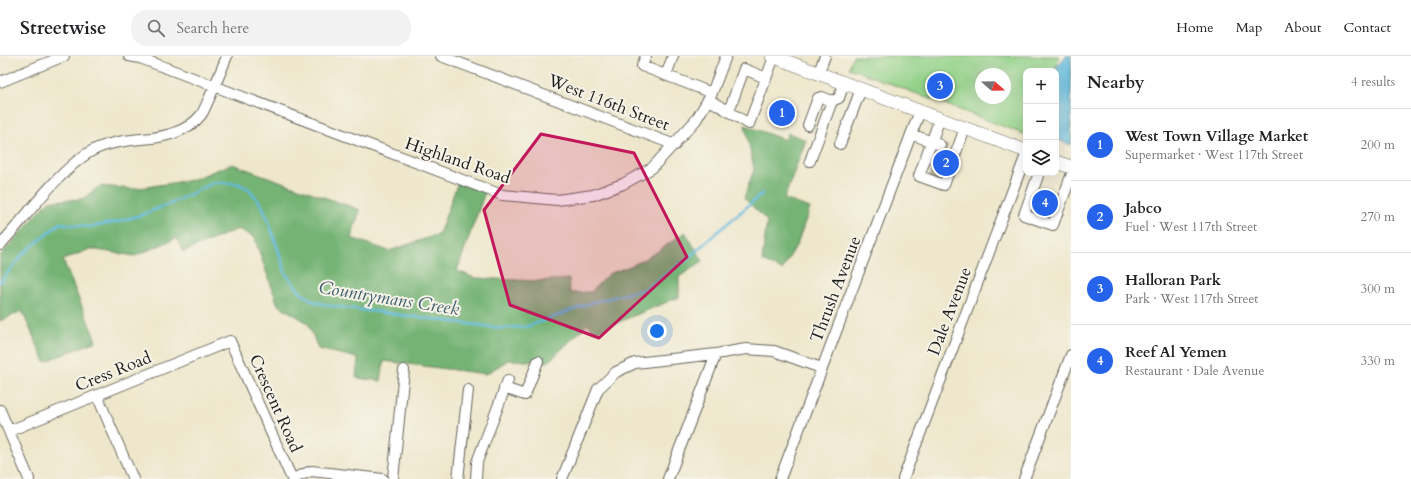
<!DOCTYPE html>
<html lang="en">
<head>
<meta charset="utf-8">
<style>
	:root { --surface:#fff; --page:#f2f2f2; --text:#202124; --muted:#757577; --line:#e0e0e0; --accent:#2563eb }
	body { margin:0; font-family:Cardo,serif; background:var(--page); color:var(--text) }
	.controls { position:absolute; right:12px; top:12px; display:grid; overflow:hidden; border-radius:8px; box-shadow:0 4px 16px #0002 }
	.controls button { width:36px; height:36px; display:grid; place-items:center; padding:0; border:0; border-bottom:1px solid var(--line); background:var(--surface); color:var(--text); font:20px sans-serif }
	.compass { position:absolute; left:975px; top:12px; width:36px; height:36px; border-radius:50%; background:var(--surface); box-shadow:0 4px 16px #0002; rotate:110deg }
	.you { position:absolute; left:657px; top:275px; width:14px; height:14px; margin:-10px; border:3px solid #fff; border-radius:50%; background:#1a73e8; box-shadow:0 0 0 6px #1a73e833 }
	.badge { display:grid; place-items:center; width:26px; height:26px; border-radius:50%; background:var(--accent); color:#fff; font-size:13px; font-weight:700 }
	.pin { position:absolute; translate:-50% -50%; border:2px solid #fff; box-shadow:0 1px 4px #0006 }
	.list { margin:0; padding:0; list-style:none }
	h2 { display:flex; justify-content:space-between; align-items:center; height:52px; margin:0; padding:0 16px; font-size:17px }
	h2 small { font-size:13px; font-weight:400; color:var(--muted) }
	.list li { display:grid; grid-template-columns:26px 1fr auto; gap:12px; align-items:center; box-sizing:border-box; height:72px; padding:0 16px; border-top:1px solid var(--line) }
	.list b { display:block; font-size:15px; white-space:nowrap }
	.list p { margin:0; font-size:13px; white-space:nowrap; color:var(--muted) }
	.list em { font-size:13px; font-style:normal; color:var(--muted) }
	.icon { flex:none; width:22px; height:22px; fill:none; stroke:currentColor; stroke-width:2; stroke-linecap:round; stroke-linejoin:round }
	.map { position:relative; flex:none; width:1071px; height:423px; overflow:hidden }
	header { display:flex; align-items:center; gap:24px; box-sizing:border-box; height:56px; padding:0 20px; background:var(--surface); border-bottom:1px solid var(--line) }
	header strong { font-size:19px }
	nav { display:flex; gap:22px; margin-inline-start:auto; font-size:14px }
	.search { width:280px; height:36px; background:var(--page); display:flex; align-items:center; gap:10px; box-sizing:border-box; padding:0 14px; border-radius:16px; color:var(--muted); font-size:15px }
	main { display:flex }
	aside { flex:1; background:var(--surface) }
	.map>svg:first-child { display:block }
	.green { fill:#92d188; stroke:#577652; fill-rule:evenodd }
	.forest { fill:#75b374; stroke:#486848 }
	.water { fill:#5fbadd; stroke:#3e6b7c }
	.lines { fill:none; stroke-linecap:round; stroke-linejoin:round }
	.stream { stroke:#5fbadd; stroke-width:2.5 }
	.minor-tunnel { stroke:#c4bea9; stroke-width:10; stroke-dasharray:10 5; stroke-linecap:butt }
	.minor-casing { stroke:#66635a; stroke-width:12 }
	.major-casing { stroke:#66635a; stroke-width:14 }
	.minor { stroke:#fff; stroke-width:10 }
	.major { stroke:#fff; stroke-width:13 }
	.marked { fill:#c2185b; fill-opacity:0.2; stroke:#c2185b; stroke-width:3; stroke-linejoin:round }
	.labels { text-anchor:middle; stroke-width:4; stroke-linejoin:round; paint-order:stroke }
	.street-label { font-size:17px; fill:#1c1c1c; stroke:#f7f3e8 }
	.water-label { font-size:18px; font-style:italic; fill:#375b69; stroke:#f7f3e8 }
</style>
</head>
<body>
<header>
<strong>Streetwise</strong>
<div class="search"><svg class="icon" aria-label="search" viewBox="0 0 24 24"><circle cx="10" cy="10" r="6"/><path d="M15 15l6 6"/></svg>Search here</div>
<nav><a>Home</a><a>Map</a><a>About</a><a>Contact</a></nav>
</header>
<main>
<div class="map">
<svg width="1071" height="423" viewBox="0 0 1071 423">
	<rect width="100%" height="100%" fill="#f7f3e8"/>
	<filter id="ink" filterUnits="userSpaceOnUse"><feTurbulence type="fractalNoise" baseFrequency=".025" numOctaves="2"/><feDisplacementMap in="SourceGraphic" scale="8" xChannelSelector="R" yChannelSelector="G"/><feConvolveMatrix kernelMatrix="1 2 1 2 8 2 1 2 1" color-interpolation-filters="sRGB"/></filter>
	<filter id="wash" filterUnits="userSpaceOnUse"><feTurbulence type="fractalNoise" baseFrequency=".012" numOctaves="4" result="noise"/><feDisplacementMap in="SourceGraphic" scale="16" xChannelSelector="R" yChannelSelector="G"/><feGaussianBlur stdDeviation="0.9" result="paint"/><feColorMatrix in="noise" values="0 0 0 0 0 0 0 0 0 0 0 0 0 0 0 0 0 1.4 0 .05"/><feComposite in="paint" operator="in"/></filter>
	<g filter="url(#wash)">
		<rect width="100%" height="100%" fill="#eee7cc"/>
		<path class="green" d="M853,0H1060L1054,15H1026V79L849,12ZM981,18H1005V42H981Z"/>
		<path class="forest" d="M745,69L785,84L788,77L806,84L784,143L810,152L797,188L782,214L762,205L767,165L744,142L754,113Z
			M232,108L360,154L351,182L389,195L439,178L458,126L485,136L457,215L475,222L538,225L569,223L570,237L591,236L608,218L633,209L657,196L685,176L703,205L679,221V241L595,276L588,268L548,306L508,304L486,318L384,305L381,325L356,322L358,302L318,293L308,267L278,249L254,181L238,173L183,196L177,182L135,200L90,193L63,204L96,285L45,306L22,255L0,265V200L49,145L82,143L100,130L133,133L191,124Z"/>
		<path class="water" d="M1066,0H1071V89L1056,83V15L1058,9Z"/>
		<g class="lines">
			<path class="stream" d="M0,226L23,198L60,167L90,171L117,166L141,159L172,147L215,126L239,128L249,133L261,148L268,163L286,218L302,238L315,246L332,250L500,272L526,271L594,246L645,233L685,205L714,179L763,137"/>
		</g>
	</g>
	<g filter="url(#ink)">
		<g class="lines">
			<path class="minor-tunnel" d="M940,89L948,92
				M935,101L943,105
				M930,115L939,118"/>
			<g class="minor-casing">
				<path id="minor" d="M129,0L140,2L502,139L557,144L593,139L623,128L652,112L696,64L712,37L726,0
					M441,0L675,89
					M646,0L642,10L712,37
					M818,18L825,0
					M666,19L673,0
					M0,26L64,0
					M708,43L749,68L774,1
					M729,55L744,13L766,22
					M940,62L919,120L944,129L965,72
					M808,69L818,42L822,41L832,45L839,42L844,27
					M911,78L940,89
					M840,88L861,33
					M810,105L832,45
					M1039,117L1024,159L1053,169L1071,120
					M0,189C27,160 56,118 88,97C104,87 123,85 141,83C162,82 188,76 201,59C204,55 206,49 208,45C215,30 221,15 227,0
					M504,332L525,339L538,305
					M97,339L133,423
					M0,354L29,423
					M9,375L230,285L292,423
					M292,423L311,415L383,423
					M393,423L404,314
					M458,423L468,334
					M476,423L477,406L508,324
					M562,423L598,333L616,316L635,307L716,298L746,293L774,295L821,312
					M668,423L716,298
					M780,423L920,55
					M903,423L1026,99
					M1024,423L1071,299"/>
			</g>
			<g class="major-casing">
				<path id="major" d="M772,0L1026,95
					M1056,106L1071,111"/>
			</g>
			<use href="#minor" class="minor"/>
			<use href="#major" class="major"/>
		</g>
	</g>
	<path class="marked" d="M541,78L634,97L687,201L599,282L510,249L484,154Z"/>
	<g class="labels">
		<g class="street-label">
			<text transform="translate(609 46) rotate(21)" y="6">West 116th Street</text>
			<text transform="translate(458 104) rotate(19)" y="6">Highland Road</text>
			<text transform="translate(835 233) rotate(-69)" y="6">Thrush Avenue</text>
			<text transform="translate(949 255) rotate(-69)" y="6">Dale Avenue</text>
			<text transform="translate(113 315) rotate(-22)" y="6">Cress Road</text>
			<text transform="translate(276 347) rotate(66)" y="6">Crescent Road</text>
		</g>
		<g class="water-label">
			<text transform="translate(389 242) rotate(9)" y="6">Countrymans Creek</text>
		</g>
	</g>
</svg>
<div class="controls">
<button>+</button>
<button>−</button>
<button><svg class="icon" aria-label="layers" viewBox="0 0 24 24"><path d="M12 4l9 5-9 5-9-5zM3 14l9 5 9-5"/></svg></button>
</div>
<svg class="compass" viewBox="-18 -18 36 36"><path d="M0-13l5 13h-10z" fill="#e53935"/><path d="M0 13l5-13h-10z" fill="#757577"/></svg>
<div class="you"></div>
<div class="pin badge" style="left:782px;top:57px">1</div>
<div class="pin badge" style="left:946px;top:107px">2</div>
<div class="pin badge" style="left:940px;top:30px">3</div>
<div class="pin badge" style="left:1045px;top:147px">4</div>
</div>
<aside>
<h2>Nearby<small>4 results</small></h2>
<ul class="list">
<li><span class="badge">1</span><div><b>West Town Village Market</b><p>Supermarket · West 117th Street</p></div><em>200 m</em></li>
<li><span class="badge">2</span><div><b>Jabco</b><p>Fuel · West 117th Street</p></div><em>270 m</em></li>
<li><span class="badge">3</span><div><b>Halloran Park</b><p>Park · West 117th Street</p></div><em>300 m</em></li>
<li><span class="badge">4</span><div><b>Reef Al Yemen</b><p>Restaurant · Dale Avenue</p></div><em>330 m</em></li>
</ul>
</aside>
</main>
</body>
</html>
